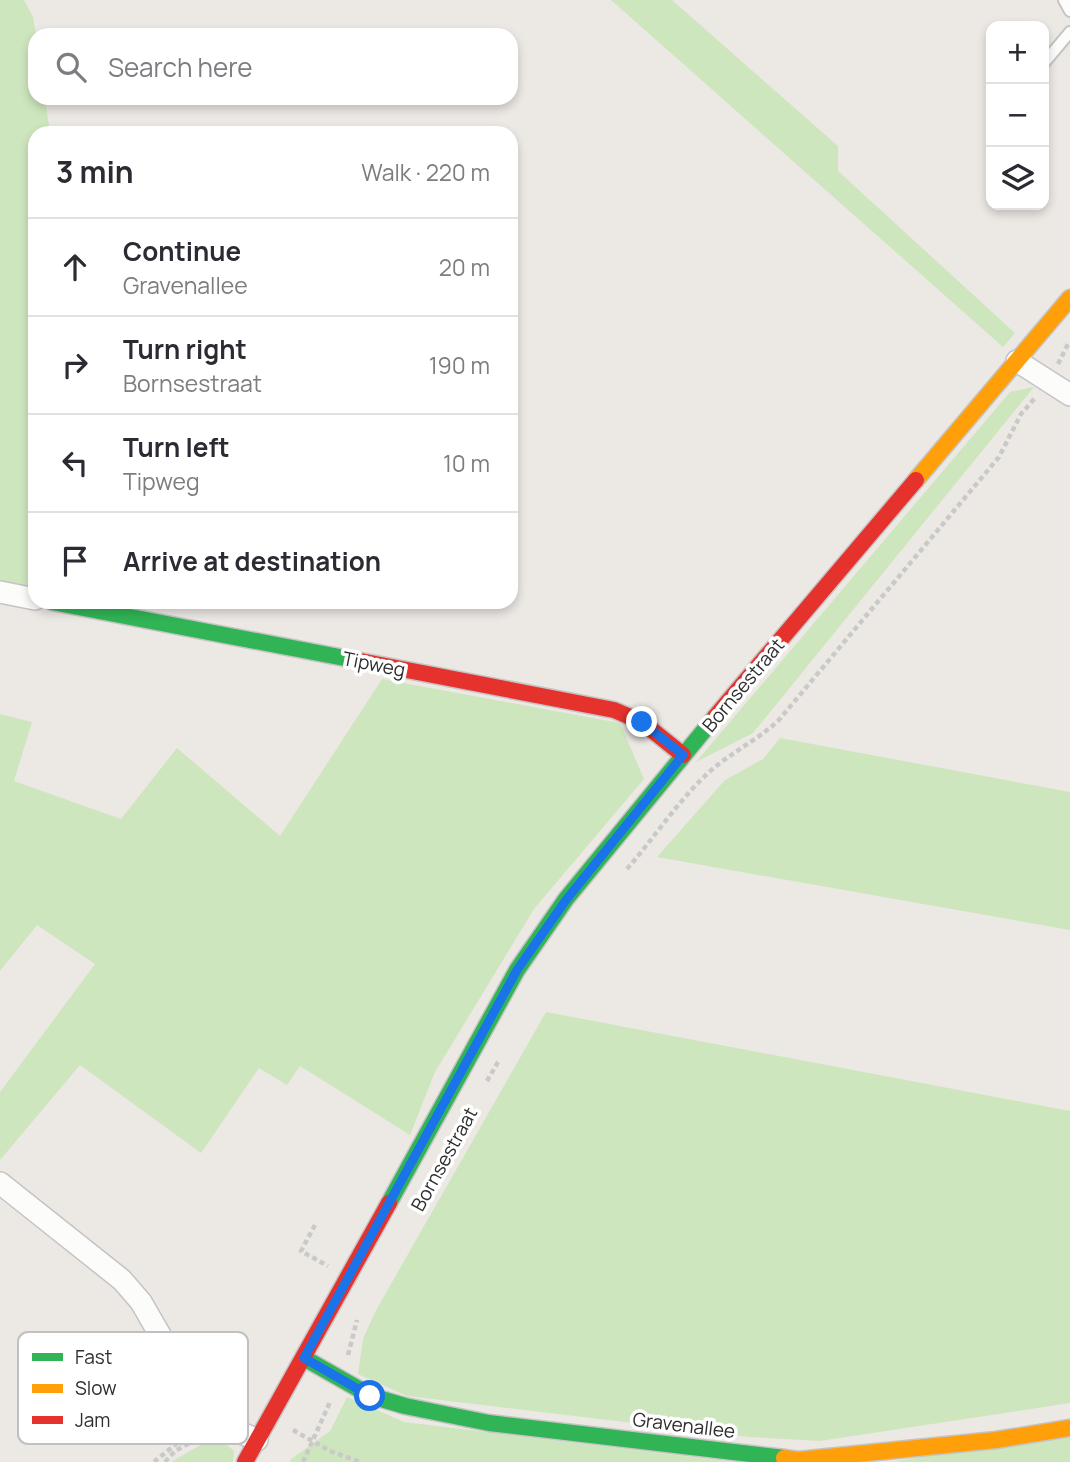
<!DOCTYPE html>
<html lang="en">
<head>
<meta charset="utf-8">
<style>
	:root { --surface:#fff; --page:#f7f7f7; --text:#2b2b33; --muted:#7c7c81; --line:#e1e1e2 }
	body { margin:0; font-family:Manrope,sans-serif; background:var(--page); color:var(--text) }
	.controls { position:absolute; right:21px; top:21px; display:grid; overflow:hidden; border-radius:14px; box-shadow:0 4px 10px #0003 }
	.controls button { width:63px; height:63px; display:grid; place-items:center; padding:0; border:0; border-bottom:2px solid var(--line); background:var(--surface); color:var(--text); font:35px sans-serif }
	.stop { position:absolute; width:21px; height:21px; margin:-16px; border:5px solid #1a73e8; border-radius:50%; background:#fff }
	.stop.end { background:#1a73e8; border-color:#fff; box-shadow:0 2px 7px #0008 }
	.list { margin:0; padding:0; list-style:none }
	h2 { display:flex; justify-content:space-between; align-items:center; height:91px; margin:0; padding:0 28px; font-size:30px }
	h2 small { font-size:23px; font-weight:400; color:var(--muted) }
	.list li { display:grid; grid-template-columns:46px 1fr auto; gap:21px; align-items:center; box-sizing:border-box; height:98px; padding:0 28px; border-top:2px solid var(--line) }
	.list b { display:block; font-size:26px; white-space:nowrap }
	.list p { margin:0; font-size:23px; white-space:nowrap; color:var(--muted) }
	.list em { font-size:23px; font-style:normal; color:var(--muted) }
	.icon { flex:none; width:38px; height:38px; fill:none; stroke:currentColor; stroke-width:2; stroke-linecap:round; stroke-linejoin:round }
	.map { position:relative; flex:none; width:1070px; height:1462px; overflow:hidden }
	.search { position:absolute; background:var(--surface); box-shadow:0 4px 10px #0003; left:28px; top:28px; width:490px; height:77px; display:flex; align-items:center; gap:18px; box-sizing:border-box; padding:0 24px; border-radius:21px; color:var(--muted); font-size:26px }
	.panel { position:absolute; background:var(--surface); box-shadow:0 4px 10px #0003; left:28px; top:126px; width:490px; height:483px; border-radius:21px }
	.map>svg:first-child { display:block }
	.green { fill:#cee6be }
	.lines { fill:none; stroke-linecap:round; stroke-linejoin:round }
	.lane-casing { stroke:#c5c4c5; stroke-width:14 }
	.street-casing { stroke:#c5c4c5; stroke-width:24 }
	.fast-casing { stroke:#c5c4c5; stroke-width:19 }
	.slow-casing { stroke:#c5c4c5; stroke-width:19 }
	.jam-casing { stroke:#c5c4c5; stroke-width:19 }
	.path { stroke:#c9c9c8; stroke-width:4.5; stroke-dasharray:5 3.5; stroke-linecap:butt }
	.lane { stroke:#fcfcfb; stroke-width:10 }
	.street { stroke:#fcfcfb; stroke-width:21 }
	.fast { stroke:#30b455; stroke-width:16 }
	.slow { stroke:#ff9f0a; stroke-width:16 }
	.jam { stroke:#e5322d; stroke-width:16 }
	.route { stroke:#1a73e8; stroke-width:9 }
	.labels { text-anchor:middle; stroke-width:7; stroke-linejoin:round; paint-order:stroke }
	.street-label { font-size:19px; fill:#2e2e2e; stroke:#fff }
	.key { fill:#fff; stroke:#c0c0c0; stroke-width:2 }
	.key-label { font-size:19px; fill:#2e2e2e }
</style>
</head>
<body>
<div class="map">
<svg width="1070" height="1462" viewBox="0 0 1070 1462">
	<rect width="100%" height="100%" fill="#ece8e4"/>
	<path class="green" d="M0,0H24L33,17L36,35L35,98H45L50,133H35V455L29,456L35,460V591L0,585Z
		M611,0H672L838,146V171L1015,333L1003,347Z
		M1034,387L753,733L696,762L1010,392Z
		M382,679L620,723L644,779L534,909L435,1072L410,1135L300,1066L287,1085L259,1068L201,1153L80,1065L0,1160V1092L95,964L37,925L0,971V714L32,722L14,781L121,819L177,748L280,836Z
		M780,738L1070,792V930L657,857L725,780L763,759Z
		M546,1012L1070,1111V1403L820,1441L749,1437L407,1396L358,1374L363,1339L375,1312Z
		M347,1397L404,1422L732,1462H291L290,1460L330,1431Z
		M1070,1433V1462H891Z
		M211,1439L222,1441L234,1451L233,1462H171Z"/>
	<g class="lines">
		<g class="lane-casing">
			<path id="lane" d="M1064,0L1070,11
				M1044,63L1070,32"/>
		</g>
		<g class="street-casing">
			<path id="street" d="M1017,361L1070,395
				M0,592L35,599
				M0,1183L122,1280L141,1302L213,1427L233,1429L257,1440"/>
		</g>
		<g class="fast-casing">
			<path id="fast" d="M52,602L355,660
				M389,1203L517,970L566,899L715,717
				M304,1358L371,1396L405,1406L489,1423L784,1458"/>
		</g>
		<g class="slow-casing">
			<path id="slow" d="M916,480L1070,298
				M784,1458L798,1460L996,1440L1070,1428"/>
		</g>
		<g class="jam-casing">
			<path id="jam" d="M355,660L614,710L642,722L683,755
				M715,717L916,480
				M245,1462L389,1203"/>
		</g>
		<path class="path" d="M1058,364L1068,344
			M627,869C654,838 678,801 708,773C730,753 756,741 778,721L999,457L1021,414L1036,397
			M487,1081L498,1062
			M315,1225L301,1251L328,1266
			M348,1355L357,1320
			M293,1430L330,1451L360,1462
			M154,1462L192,1431
			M165,1462L175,1451L195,1440
			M303,1462L330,1402"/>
		<use href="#lane" class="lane"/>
		<use href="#street" class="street"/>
		<use href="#fast" class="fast"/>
		<use href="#slow" class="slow"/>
		<use href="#jam" class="jam"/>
	</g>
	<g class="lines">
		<path class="route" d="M370,1396L304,1358L517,970L566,900L683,755L642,722"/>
	</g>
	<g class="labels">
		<g class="street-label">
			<text transform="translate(374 664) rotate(11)" y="7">Tipweg</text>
			<text transform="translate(743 685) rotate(-50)" y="7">Bornsestraat</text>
			<text transform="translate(444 1159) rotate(-61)" y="7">Bornsestraat</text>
			<text transform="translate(684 1425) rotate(7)" y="7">Gravenallee</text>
		</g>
	</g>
	<rect x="18" y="1332" width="230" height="112" rx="10" class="key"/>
	<rect x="32" y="1353" width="31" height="8" fill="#30b455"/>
	<rect x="32" y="1384" width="31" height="9" fill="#ff9f0a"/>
	<rect x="32" y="1416" width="31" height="8" fill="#e5322d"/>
	<g class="key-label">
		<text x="75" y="1364">Fast</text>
		<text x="75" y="1395">Slow</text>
		<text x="75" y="1427">Jam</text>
	</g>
</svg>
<div class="controls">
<button>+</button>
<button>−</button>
<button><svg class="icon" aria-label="layers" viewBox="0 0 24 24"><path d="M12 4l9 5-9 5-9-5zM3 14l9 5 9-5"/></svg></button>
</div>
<div class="stop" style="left:370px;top:1396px"></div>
<div class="stop end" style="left:642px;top:722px"></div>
<div class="search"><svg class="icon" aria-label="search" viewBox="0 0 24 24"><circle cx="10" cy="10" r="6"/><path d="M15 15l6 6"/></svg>Search here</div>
<section class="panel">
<h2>3 min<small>Walk · 220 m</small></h2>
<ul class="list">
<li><svg class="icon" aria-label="ahead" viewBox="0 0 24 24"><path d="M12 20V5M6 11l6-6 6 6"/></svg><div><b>Continue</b><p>Gravenallee</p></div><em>20 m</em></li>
<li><svg class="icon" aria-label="right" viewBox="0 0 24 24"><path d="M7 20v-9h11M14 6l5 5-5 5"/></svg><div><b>Turn right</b><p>Bornsestraat</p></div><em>190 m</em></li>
<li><svg class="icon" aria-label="left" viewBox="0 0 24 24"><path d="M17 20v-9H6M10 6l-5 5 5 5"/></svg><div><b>Turn left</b><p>Tipweg</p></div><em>10 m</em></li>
<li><svg class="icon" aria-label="arrive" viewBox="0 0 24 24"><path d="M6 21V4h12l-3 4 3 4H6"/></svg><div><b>Arrive at destination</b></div></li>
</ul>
</section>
</div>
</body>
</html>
